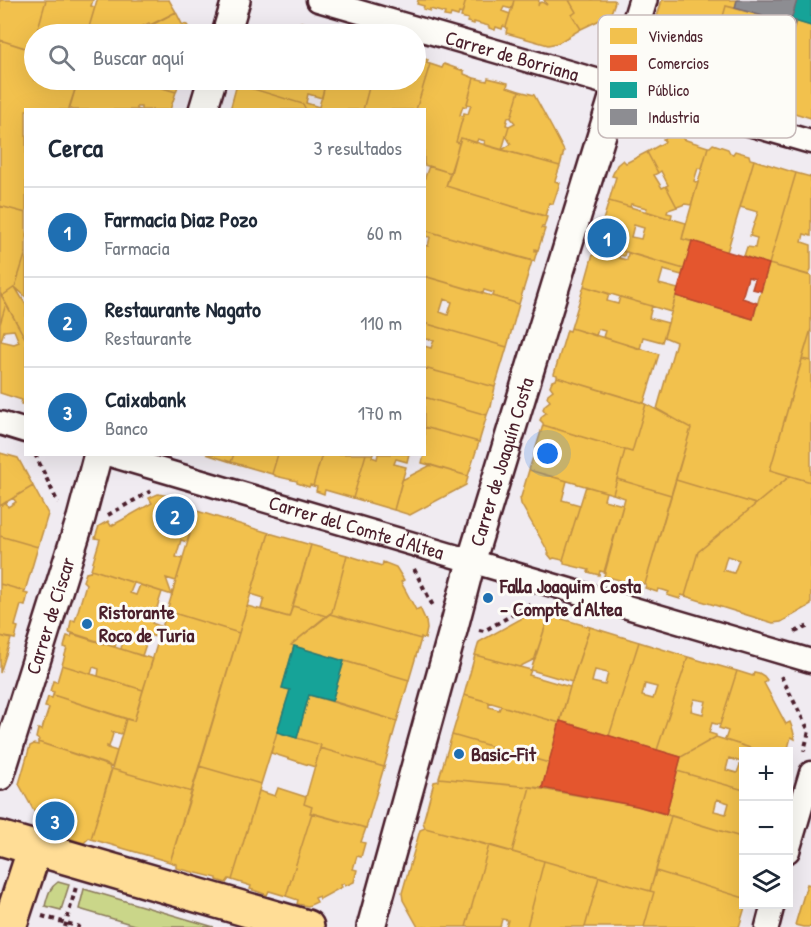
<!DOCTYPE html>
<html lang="es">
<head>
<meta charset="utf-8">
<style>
	:root { --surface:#fff; --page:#f2f2f3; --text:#1f2937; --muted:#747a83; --line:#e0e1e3; --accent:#1f6fb2 }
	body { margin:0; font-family:"Patrick Hand",sans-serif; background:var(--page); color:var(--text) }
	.controls { position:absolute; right:18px; bottom:18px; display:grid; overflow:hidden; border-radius:0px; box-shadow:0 6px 24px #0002 }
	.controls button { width:54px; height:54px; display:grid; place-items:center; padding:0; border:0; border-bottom:2px solid var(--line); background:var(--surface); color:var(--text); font:30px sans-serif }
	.you { position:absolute; left:548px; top:454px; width:21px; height:21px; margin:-15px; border:4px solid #fff; border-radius:50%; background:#1a73e8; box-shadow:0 0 0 9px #1a73e833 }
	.badge { display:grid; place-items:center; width:39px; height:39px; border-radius:50%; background:var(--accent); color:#fff; font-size:20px; font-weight:700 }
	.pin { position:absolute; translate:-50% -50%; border:3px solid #fff; box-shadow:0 2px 6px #0006 }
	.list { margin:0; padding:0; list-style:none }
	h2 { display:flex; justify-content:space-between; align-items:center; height:78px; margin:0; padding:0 24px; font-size:26px }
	h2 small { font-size:20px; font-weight:400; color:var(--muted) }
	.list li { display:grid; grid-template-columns:39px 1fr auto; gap:18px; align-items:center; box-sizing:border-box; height:90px; padding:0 24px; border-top:2px solid var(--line) }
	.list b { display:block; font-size:22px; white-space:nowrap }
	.list p { margin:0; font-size:20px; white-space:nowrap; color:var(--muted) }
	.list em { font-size:20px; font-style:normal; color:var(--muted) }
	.icon { flex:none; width:33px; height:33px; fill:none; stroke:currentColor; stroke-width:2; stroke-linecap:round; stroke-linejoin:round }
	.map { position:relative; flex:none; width:811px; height:927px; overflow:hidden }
	.search { position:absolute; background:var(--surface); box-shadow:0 6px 24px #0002; left:24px; top:24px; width:402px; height:66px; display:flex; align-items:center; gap:15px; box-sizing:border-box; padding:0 21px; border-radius:33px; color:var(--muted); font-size:22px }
	.panel { position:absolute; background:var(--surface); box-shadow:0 6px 24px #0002; left:24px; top:108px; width:402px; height:348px; border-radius:0px }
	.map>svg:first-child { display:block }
	.green { fill:#cad689; stroke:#8a7a5a; stroke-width:1.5 }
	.homes { fill:#f2c14e; stroke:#c09044; stroke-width:1.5; fill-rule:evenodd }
	.shops { fill:#e4572e; stroke:#b6462d; stroke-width:1.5 }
	.public { fill:#17a398; stroke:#267b77; stroke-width:1.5 }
	.industry { fill:#8d8d92; stroke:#796c73; stroke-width:1.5 }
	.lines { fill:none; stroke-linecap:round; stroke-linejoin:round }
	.minor-casing { stroke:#4a1f2b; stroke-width:27 }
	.tertiary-casing { stroke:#4a1f2b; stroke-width:32 }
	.primary-casing { stroke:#4a1f2b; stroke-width:38 }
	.path { stroke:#4a1f2b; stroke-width:4; stroke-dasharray:4.5 4.5; stroke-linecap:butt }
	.minor { stroke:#fdfcf7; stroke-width:22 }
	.tertiary { stroke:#fdfcf7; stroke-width:27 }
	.primary { stroke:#ffdd96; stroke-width:33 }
	.poi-dot { fill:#1f6fb2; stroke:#fdfcf7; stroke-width:2 }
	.labels { text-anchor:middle; stroke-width:6; stroke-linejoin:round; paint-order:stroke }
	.street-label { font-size:20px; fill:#4a1f2b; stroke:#fdfcf7 }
	.poi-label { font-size:20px; font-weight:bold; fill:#4a1f2b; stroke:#fdfcf7; text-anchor:start }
	.key { fill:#fdfcf7; stroke:#c7baba; stroke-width:1.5 }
	.key-label { font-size:16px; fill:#4a1f2b }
</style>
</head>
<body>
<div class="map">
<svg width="811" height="927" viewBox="0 0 811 927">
	<rect width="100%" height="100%" fill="#f0ebf1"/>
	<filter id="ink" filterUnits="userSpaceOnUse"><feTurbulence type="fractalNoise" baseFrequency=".0167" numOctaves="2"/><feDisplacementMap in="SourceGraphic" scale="12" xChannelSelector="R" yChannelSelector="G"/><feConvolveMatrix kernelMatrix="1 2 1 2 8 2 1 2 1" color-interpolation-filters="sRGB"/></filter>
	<g filter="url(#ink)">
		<path class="green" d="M58,882L69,885L61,910L45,906C48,895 49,888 58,882Z
			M84,889L214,927H141L79,909Z"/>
		<path class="homes" d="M0,0H46L37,32L36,34H34L32,50L0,40Z
			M46,0H93L91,6L95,7L87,34H45L37,32Z
			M97,0H169L176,12L150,25L149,23L139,28L141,31L135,34H87Z
			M418,0H466L462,14L459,13L458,16L451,14L450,17L444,16L445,13L430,9V11L423,9L424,6L417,4Z
			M466,0H514L512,9L504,7L502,11L510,14L506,27L503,26L502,29L496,27L495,30L489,28V26L474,22V24L467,22L468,19L461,17Z
			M514,0H539L538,6L539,3L542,2L547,5L544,0H569L576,12L572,15L581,29L558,43L548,45L506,33L507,28L506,27Z
			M569,0H614L615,2L611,13L604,18L581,29L572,15L576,12Z
			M662,0H737L735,8L726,6L703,86L698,90L687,87L654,27Z
			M726,6L766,17L744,98L703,86ZM731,17L760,25L757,35L728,26Z
			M176,12L182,24L187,25L193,34H135Z
			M796,21L811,26V118L771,106Z
			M301,22L320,28L319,32L329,34H287L285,31Z
			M0,40L34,51V80H78L69,110H26V213L0,206Z
			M416,56L428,60L426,63L430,64L416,110H363L371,80H416Z
			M430,64L442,68L444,64L458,69L464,71V74L474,78L466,107L463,106L460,115L463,116L456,142L459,143L451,173L424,165V110H416Z
			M474,78L487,81L488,78L508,83L507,87L519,91L511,118L508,117L506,125L509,126L502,150L484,145L485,141L478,139L476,143L461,138L459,143L456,142L464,113L468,114L471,105L467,104Z
			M78,80H136L176,92L170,110H141V107H137V109L140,110H73L69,108Z
			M136,80H180L176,92Z
			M239,80H295L298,87L301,88L304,80H320L318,87L324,89L322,98L308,94L306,103L319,107L318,110H306L303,104L237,84Z
			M320,80H371L363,110H318L324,89L318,87Z
			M237,84L303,104L306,110H230Z
			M519,91L534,95L552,128L564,151L560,166L502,150L511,144L506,136L509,126L515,123L511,118Z
			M674,134L684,136L683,139L708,147L702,169L698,168L694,181L698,183L691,205L685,204L677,207L666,186L668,185L661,171L658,173L647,152L665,142L663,139Z
			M461,138L560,166L555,181L560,183L553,204L549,203L545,216L446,186Z
			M713,144L728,149L730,153L733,154L735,151L749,155L750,159L754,160L727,252L682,239L708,147H710Z
			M647,152L658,173L654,175L662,188L666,186L677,207L668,210L667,213L672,214L671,219L646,211L647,208L631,204L630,207L609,201L616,177L612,176L617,165L623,160L626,163Z
			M754,160L796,173L769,264L744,256L747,247L755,248L757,238L750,236L758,212L740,207Z
			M429,166L451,173L446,186L547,217L544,227L542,226L541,228L545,229L538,250L535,249V251H537L534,261L424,230V180Z
			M796,173L811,177V236L804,234L802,242L811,245V269L809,275L769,264Z
			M609,201L686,223L682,239L692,241L684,269L596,243ZM634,225L644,228L641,239L631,237Z
			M0,206L26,213V252L15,287L2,296L0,293Z
			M424,230L532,261L519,304L493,296L494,293L484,290L483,293L424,276V245L428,246L430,237L424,236Z
			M596,243L625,252L624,256L620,255L619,258L627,260L628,253L684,269L682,275L663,270L659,284L678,289L671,312L584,286Z
			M26,252V297L15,287Z
			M769,264L811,276V329L770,470L790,476L756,504L676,480L691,428L657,409L676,342L664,337L676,296L753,319Z
			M424,276L519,304L507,347L424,323ZM444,299L452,302L448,315L440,312Z
			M584,286L609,294L607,301L618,304L620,297L652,306L649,318L668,323L662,342L643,337L640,349L603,337L605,331L598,329L596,336L571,328Z
			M15,287L26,305V340L2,296Z
			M0,293L6,304L0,324Z
			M6,304L26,340V405L21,404L22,400L0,393V324ZM14,330L19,342L14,344L1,341L4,331Z
			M424,323L507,347L495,387L424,368V346L431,348L434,340L424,339Z
			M571,328L659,354L644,403L557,377V375L554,374L567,330L570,331Z
			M811,329V361L802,359Z
			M802,359L811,361V482L770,470Z
			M424,368L495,387L491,407H490L487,415L424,397Z
			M557,377L646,404L632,452L543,425V423L540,420L542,416L546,413L543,409L545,405L550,401L547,397L548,394L553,390L550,386L552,381L556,380Z
			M424,397L487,415L479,442L424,427Z
			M646,404L691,428L671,495L617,479L625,450L632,452Z
			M543,425L625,450L613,494L529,470Z
			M424,427L479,442L468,476L422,463L425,451Z
			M0,453L18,458L33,486L0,506Z
			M206,454H234L231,462Z
			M234,454H278L272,474L231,462Z
			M278,454H322L313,486L310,485L309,487L297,483V481L275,476V475L272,474Z
			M322,454H366L353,498L325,490L324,494L316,491L317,487L313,486Z
			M366,454H373L372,457L377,459L378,454H409L407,462L396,459L394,464L406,467L394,510L353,498Z
			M431,465L468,476L466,485L410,515L394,510L402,480Z
			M529,470L567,481L562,500L580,505L563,560L554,558L552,559L548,554L549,553L521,504L520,498L521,497Z
			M790,476L811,482V605L781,622L773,623L685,596L698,552ZM727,556L739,560L734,573L723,570Z
			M617,479L671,495L645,584L641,583L640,587L631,584V583L604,576L625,498L613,494Z
			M676,480L756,504L698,552L685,596L681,595L680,599L667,595L669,592L663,590L658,589L657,592L645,588L646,585L645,584Z
			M33,486L48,514L38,547L0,536V506L6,502L8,507L16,502L13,498Z
			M586,486L606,492L604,500L623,505L604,572L600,571L599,575L588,572L589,570L564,564V561L563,560Z
			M158,494L169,496L167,502L197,511L187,542L181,540L176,557L183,559L176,581L166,578L172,595L91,569L100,539L95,538L99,526L108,521L111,526L122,520L152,503L149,498Z
			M197,511L269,533L239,633L167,611Z
			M269,533L311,545L289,617L261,609L264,598L251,594Z
			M0,536L38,547L25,591L0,584Z
			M311,545L347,555L332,612L326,616L293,606Z
			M347,555L382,566L383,562L396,567L404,580L401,582L416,610L420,608L426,621L427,629L425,639L421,637V639L330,614L332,612Z
			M91,569L134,583L130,593L136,595L140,585L162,592L152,623L162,627L159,638L149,635L142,656L121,649L123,639L118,637L115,647L69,632L71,621L73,620L75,621L86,584L83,581L86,573L90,572Z
			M0,584L25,591L24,593L28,594L25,606L21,605L15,626L18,627L15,639L0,636Z
			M247,606L289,617L293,606L326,616L291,645L294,646L282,688L290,690L261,784L199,766Z
			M167,611L239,633L192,792L112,769L126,719L134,721Z
			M535,611L549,615L535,659L519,667L475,655L479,642Z
			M330,614L421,639L409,680L291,645Z
			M549,615L590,627L572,682L531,670Z
			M590,627L639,642L609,736L560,721L570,687ZM595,670L608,673L605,685L592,682Z
			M72,634L153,659L143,690L98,676L99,669L93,667L91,674L62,665L67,648L64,647L67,636L71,637Z
			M0,636L11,639L0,673Z
			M639,642L688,657L657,750L609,736ZM645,684L657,687L653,699L642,696Z
			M475,655L531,670L529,675L570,687L560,723L464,695Z
			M688,657L737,671L720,725L712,723L709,733L716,735V737L681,757L657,750ZM694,699L706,701L703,714L691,711Z
			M344,661L409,680L397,721L332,701Z
			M62,665L143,690L134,721L53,695L54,692L50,691L53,681L57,682Z
			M737,671L753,676L754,672L759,673L764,676L767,680L764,683L786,724L790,722L793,730L795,739L791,737L787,752H763L725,740L728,731L719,728Z
			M53,695L126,719L122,734L112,732V733L113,734L109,747L107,746V748L117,751L112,767L38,742L39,740L36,738L38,729L42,730L43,726L49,708L45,707L48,697L52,698Z
			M309,695L397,721L384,767L320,748L321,745L297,738Z
			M464,695L489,702V707L499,710L501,706L560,723L549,763L452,735Z
			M277,732L321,745L315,767L271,753Z
			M452,735L549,763L542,788L439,778Z
			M716,737L763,752H744V790L677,771L681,757ZM729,758L741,762L737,773L726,770Z
			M38,742L109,765L110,770H111L91,839L89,838L84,843L45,831L19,784L30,746L34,744L38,745Z
			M320,748L384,767L366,828L310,813L312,807L304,804Z
			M199,766L261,784L232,880L229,879L226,883L217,880V878L176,868V864L170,862Z
			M112,769L192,792L170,862L91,839Z
			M677,771L744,790V838L666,814ZM717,799L729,803L726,814L714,811Z
			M439,778L530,787L512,852L425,828L423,822L428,804L434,782L439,781Z
			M530,787L637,806L671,816L650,891L512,852Z
			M278,788L306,797L304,804L312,807L310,813H312L286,896L269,891L267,895L259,892L250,889L251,886L232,880L259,791L275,796Z
			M312,813L366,828L361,842L365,843L361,857L357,856L353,869L357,870L354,882L345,886L344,883L341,885L342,887L320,899L319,896L315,898L317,902L308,906L297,904L298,900L286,896Z
			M671,816L744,838V898L656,871Z
			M425,828L489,845L466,927H418L403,900L402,893L420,830Z
			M489,845L544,861L527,927H506L508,920L502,919L500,927H466Z
			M544,861L599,877L585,927H527Z
			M656,871L744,898V904H746L739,927H644L654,892L650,891Z
			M599,877L654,892L644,927H585Z
			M807,884L811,885V927H803L795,925Z"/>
		<path class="shops" d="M692,241L769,264L761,291L752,289L755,279L748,277L742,298L757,303L753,319L676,296Z
			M560,721L681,757L666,814L637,806L542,788Z"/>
		<path class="public" d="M797,0H811V26L791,20Z
			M294,646L344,661L332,701L309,695L297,738L277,732L290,690L282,688Z"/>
		<path class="industry" d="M737,0H797L791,20L796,21L794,25L735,8Z"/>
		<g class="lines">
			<g class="minor-casing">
				<g id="minor">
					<path id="s1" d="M318,0L811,142"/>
					<path d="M0,423L26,431"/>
					<path id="s2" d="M107,454L811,661"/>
					<path d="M788,851L811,773"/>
					<path d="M767,927L773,904"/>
				</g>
			</g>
			<g class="tertiary-casing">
				<g id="tertiary">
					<path d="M226,34L236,0"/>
					<path d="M203,110L212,80"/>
					<path id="s3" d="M0,776L81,518L98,454"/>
					<path id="s4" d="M371,927L454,627L471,562L643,0"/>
				</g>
			</g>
			<g class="primary-casing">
				<path id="primary" d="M0,838L307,927
					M9,927L35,848"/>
			</g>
			<path class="path" d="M35,454L58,503
				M108,515L151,491
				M414,569L434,608
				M479,630L484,631L533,603
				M795,632L811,625
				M781,676L809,731L804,751
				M42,916L80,927
				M65,927L76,887"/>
			<use href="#minor" class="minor"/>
			<use href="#tertiary" class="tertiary"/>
			<use href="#primary" class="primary"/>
		</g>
	</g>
	<g class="poi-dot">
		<circle cx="488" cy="598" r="6"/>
		<circle cx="87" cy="624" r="6"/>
		<circle cx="459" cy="754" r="6"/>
	</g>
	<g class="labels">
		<g class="street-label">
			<text dy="7" stroke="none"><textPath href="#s1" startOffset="202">Carrer de Borriana</textPath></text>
			<text dy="7" stroke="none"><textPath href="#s4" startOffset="483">Carrer de Joaquín Costa</textPath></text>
			<text dy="7" stroke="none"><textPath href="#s2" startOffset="260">Carrer del Comte d'Altea</textPath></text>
			<text dy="7" stroke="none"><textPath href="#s3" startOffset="168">Carrer de Císcar</textPath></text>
		</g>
		<g class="poi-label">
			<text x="500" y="593">Falla Joaquim Costa<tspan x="500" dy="23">- Compte d'Altea</tspan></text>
			<text x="99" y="619">Ristorante<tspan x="99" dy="23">Roco de Turia</tspan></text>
			<text x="471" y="761">Basic-Fit</text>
		</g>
	</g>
	<rect x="598" y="15" width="198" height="123" rx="9" class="key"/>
	<rect x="610" y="28" width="27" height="16" fill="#f2c14e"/>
	<rect x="610" y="55" width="27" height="16" fill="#e4572e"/>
	<rect x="610" y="82" width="27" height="16" fill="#17a398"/>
	<rect x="610" y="109" width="27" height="16" fill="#8d8d92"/>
	<g class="key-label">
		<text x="648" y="42">Viviendas</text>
		<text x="648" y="69">Comercios</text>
		<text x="648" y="96">Público</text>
		<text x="648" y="123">Industria</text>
	</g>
</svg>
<div class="controls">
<button>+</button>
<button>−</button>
<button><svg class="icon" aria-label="layers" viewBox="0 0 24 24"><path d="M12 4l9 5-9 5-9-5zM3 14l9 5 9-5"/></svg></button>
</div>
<div class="you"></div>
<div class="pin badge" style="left:607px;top:238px">1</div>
<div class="pin badge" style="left:175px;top:516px">2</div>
<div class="pin badge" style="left:55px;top:821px">3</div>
<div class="search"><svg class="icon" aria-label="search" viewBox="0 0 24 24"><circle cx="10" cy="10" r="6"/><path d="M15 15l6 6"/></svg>Buscar aquí</div>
<section class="panel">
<h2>Cerca<small>3 resultados</small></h2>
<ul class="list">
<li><span class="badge">1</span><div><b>Farmacia Diaz Pozo</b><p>Farmacia</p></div><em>60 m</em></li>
<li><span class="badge">2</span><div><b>Restaurante Nagato</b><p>Restaurante</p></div><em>110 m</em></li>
<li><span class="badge">3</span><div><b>Caixabank</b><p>Banco</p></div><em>170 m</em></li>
</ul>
</section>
</div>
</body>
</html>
